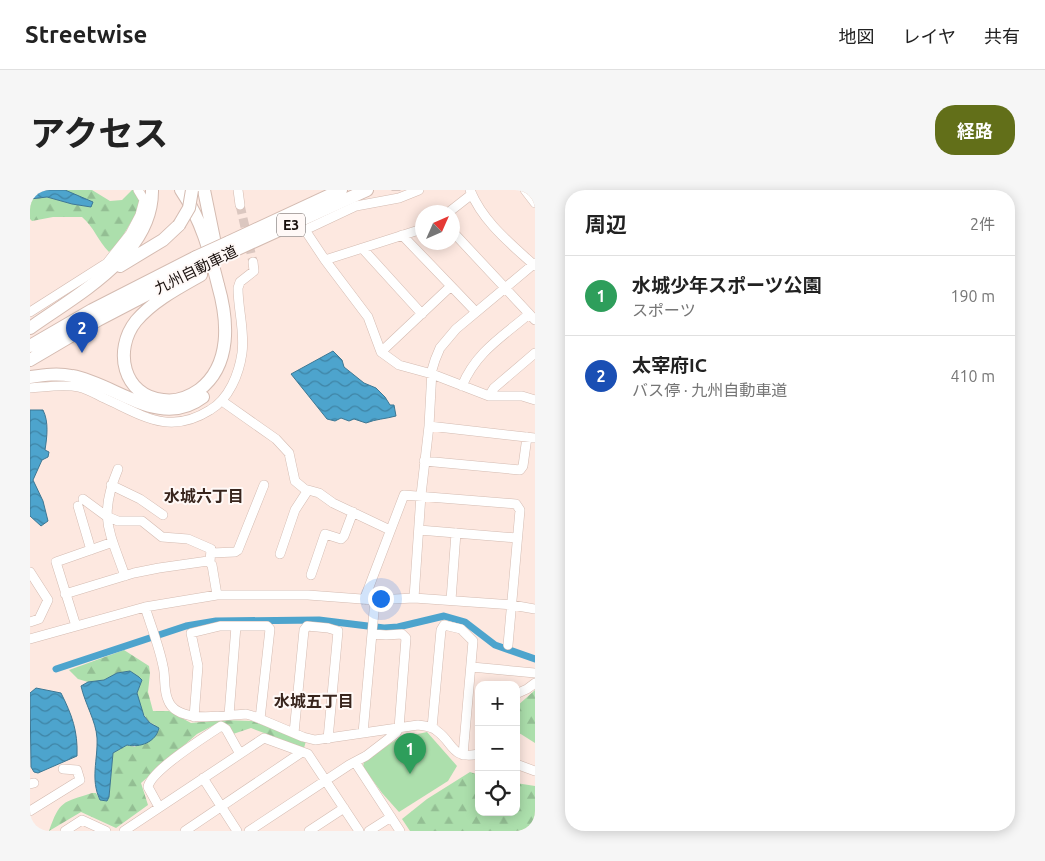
<!DOCTYPE html>
<html lang="ja">
<head>
<meta charset="utf-8">
<style>
	:root { --surface:#fff; --page:#f6f6f6; --text:#222; --muted:#767676; --line:#e0e0e0; --accent:#626f19 }
	body { margin:0; font-family:Ubuntu,"Noto Sans JP",sans-serif; background:var(--page); color:var(--text) }
	.controls { position:absolute; right:15px; bottom:15px; display:grid; overflow:hidden; border-radius:10px; box-shadow:0 2px 12px #0003 }
	.controls button { width:45px; height:45px; display:grid; place-items:center; padding:0; border:0; border-bottom:1px solid var(--line); background:var(--surface); color:var(--text); font:25px sans-serif }
	.compass { position:absolute; left:385px; top:15px; width:45px; height:45px; border-radius:50%; background:var(--surface); box-shadow:0 2px 12px #0003; rotate:45deg }
	.you { position:absolute; left:350px; top:408px; width:18px; height:18px; margin:-12px; border:4px solid #fff; border-radius:50%; background:#1a73e8; box-shadow:0 0 0 8px #1a73e833 }
	.badge { display:grid; place-items:center; width:32px; height:32px; border-radius:50%; background:var(--accent); color:#fff; font-size:16px; font-weight:700 }
	.pin { position:absolute; translate:-50% -41px; filter:drop-shadow(0 1px 2px #0008) }
	.pin::after { content:''; position:absolute; top:26px; width:18px; height:15px; background:inherit; clip-path:polygon(0 0,100% 0,50% 100%) }
	.list { margin:0; padding:0; list-style:none }
	h2 { display:flex; justify-content:space-between; align-items:center; height:65px; margin:0; padding:0 20px; font-size:21px }
	h2 small { font-size:16px; font-weight:400; color:var(--muted) }
	.list li { display:grid; grid-template-columns:32px 1fr auto; gap:15px; align-items:center; box-sizing:border-box; height:80px; padding:0 20px; border-top:1px solid var(--line) }
	.list b { display:block; font-size:19px; white-space:nowrap }
	.list p { margin:0; font-size:16px; white-space:nowrap; color:var(--muted) }
	.list em { font-size:16px; font-style:normal; color:var(--muted) }
	.icon { flex:none; width:28px; height:28px; fill:none; stroke:currentColor; stroke-width:2; stroke-linecap:round; stroke-linejoin:round }
	.map { position:relative; flex:none; width:505px; height:641px; overflow:hidden; border-radius:20px }
	header { display:flex; align-items:center; gap:30px; box-sizing:border-box; height:70px; padding:0 25px; background:var(--surface); border-bottom:1px solid var(--line) }
	header strong { font-size:24px }
	nav { display:flex; gap:28px; margin-inline-start:auto; font-size:18px }
	.intro { display:flex; align-items:center; justify-content:space-between; box-sizing:border-box; height:120px; padding:0 30px }
	h1 { margin:0; font-size:35px }
	.button { padding:12px 22px; border-radius:20px; background:var(--accent); color:#fff; font-size:18px; font-weight:700 }
	main { display:flex; gap:30px; padding:0 30px }
	aside { flex:1; background:var(--surface); border-radius:20px; box-shadow:0 2px 12px #0003 }
	.map>svg:first-child { display:block }
	.forest { fill:url(#forest-firs) }
	.pitch { fill:#acdfac }
	.water { fill:url(#water-waves); stroke:#3d7793 }
	.lines { fill:none; stroke-linecap:round; stroke-linejoin:round }
	.canal { stroke:#4da4cd; stroke-width:7 }
	.minor-tunnel { stroke:#dbc7c0; stroke-width:9; stroke-dasharray:9 4.5; stroke-linecap:butt }
	.minor-casing { stroke:#d4bbb1; stroke-width:10 }
	.highway-casing { stroke:#d4bbb1; stroke-width:14 }
	.minor { stroke:#fff; stroke-width:9 }
	.highway { stroke:#fff; stroke-width:12 }
	.highway-bridge-casing { stroke:#d4bbb1; stroke-width:14; stroke-linecap:butt }
	.highway-bridge { stroke:#fff; stroke-width:12 }
	.labels { text-anchor:middle; stroke-width:4; stroke-linejoin:round; paint-order:stroke }
	.shield { fill:#fff9f7; stroke:#5d5552; stroke-width:1 }
	.shield-label { font-size:14px; font-weight:bold; fill:#180f0c }
	.street-label { font-size:15px; fill:#180f0c; stroke:#fff9f7 }
	.neighbourhood-label { font-size:16px; font-weight:bold; fill:#38251d; stroke:#fff9f7 }
</style>
</head>
<body>
<header>
<strong>Streetwise</strong>
<nav><a>地図</a><a>レイヤ</a><a>共有</a></nav>
</header>
<div class="intro"><h1>アクセス</h1><a class="button">経路</a></div>
<main>
<div class="map">
<svg width="505" height="641" viewBox="0 0 505 641">
	<defs>
		<pattern id="forest-firs" width="22" height="20" patternUnits="userSpaceOnUse" patternTransform="scale(1.25)"><rect width="22" height="20" fill="#acdfac"/><path d="M5 1l3.5 6h-7zM16 11l3.5 6h-7z" fill="#93be93"/></pattern>
		<pattern id="water-waves" width="16" height="10" patternUnits="userSpaceOnUse" patternTransform="scale(1.25)"><rect width="16" height="10" fill="#4da4cd"/><path d="M0 5q4-4 8 0t8 0" fill="none" stroke="#3f84a5"/></pattern>
	</defs>
	<rect width="100%" height="100%" fill="#fde8e0"/>
	<path class="forest" d="M35,0H62L80,11L92,10L102,0H109V19L89,52L79,62C68,51 64,37 52,27H23L2,31L0,29V9L17,7L42,14L61,17Z
		M94,460L119,476L120,483L118,502L123,521H139L161,533L191,530L222,531L276,551L274,558L221,538L203,544L196,536L186,534L167,544L111,593L118,615L86,638L51,622L19,641C30,610 32,613 62,603H66L70,610L77,611L79,607L83,563L97,555L105,557L125,535C113,531 110,514 107,503L112,490L100,481L87,483L74,490L58,492L48,489L39,480Z
		M505,500V553L486,541V517Z
		M440,582L449,585V622H486V593L505,596V641H380L372,629L397,609Z"/>
	<path class="pitch" d="M397,542L427,576L418,591L369,622L352,603L333,577L334,571L369,548Z"/>
	<path class="water" d="M5,0H35L63,12L61,17L42,14L17,7L0,9V6Z
		M303,161L312,170L314,177L334,193L346,198L355,207L360,215H364L366,226C355,229 346,229 336,233L324,229L319,231L311,228L305,231L297,229L261,184Z
		M0,220H13C19,232 17,247 15,260L19,262L18,267L12,270L3,290L13,311L18,331L11,336L0,326Z
		M100,481L109,487L112,490L107,503L114,526L120,533L129,538C126,552 110,558 97,555L83,563L79,607L77,611L70,610C60,589 68,570 67,548C66,531 55,514 51,496L58,492L74,490L87,483Z
		M6,498L31,503C42,525 48,541 47,566L8,583L4,582L1,577L0,503Z"/>
	<g class="lines">
		<path class="canal" d="M26,479L156,436L186,431L289,430L354,438L368,437L414,426L435,432L465,455L505,469"/>
		<path class="minor-tunnel" d="M366,0V1
			M210,15L223,72"/>
		<g class="minor-casing">
			<path id="minor" d="M208,0L210,15
				M389,0L369,8L326,16L275,40L295,70L338,127L351,162L369,175L402,184L459,206H492L505,210
				M440,0C453,32 480,53 505,76
				M495,0L505,13
				M419,22L442,4
				M422,41L505,130
				M372,45L446,122
				M332,58L392,124
				M295,70L392,39
				M0,122L77,73L100,44L110,25L114,10L108,0
				M351,162L421,96
				M432,196C446,162 472,147 499,124
				M0,198C16,197 33,194 49,197C58,199 66,204 74,208C112,225 139,246 180,220C199,209 209,184 212,163C215,141 208,120 208,98L210,92L224,81L223,72
				M459,206L464,198L505,163
				M192,211L246,249L259,263L265,291L277,301
				M399,236L505,248
				M394,271L490,280L493,276L497,247
				M88,279C68,327 79,340 95,386
				M81,295L110,309L133,325
				M53,309L76,326L88,331H112L132,347L158,349L181,359L180,372
				M48,316L61,360
				M389,340L487,348
				M182,363L205,362L208,360L234,295
				M250,364L265,320L278,300L289,303L303,313L360,340
				M0,382L18,410L9,429L0,432
				M281,385L295,344L311,349L314,346L323,322
				M35,404L104,383L129,378L178,371L182,375L187,405
				M384,408L391,305L399,236L402,180L405,170L410,158L426,139L505,73
				M334,410L374,305L486,314L490,320L478,455
				M421,410L426,343
				M115,417C121,436 129,456 133,476C136,488 133,499 138,510C147,535 195,525 216,524L223,526L273,547L285,550L388,535C395,536 402,536 407,541C424,553 421,570 449,564
				M46,436L26,372L83,352
				M0,449L115,417L187,405H278L345,410L384,408L482,415L505,419
				M442,477L505,483
				M486,504L497,499L505,493
				M199,525L206,436
				M164,527L168,476L161,443L190,436H237L240,439L230,529
				M402,538L411,440L414,435L431,439L443,451L433,565
				M264,543L274,440L277,436L298,438L308,441L298,549
				M333,543L345,410
				M325,572L370,641
				M486,574L505,581
				M173,588L207,641
				M0,594L4,593
				M129,617L118,597C121,580 175,547 191,536L196,539L210,564
				M0,621L50,590L47,580L33,579
				M35,641L52,630L76,641
				M94,641L234,548L278,564L329,641
				M155,641L272,562
				M219,641L319,575L336,566L366,543L369,538L376,448L372,444L356,445L343,444
				M279,641L314,618
				M339,641L361,627"/>
		</g>
		<g class="highway-casing">
			<path id="highway" d="M151,0C172,31 179,59 188,95C198,130 202,175 169,200C159,207 146,212 133,210C93,206 83,160 106,131C123,111 148,98 171,85
				M174,0L184,49
				M199,52L311,0
				M203,61L337,0
				M90,76L133,50L149,35
				M0,138C46,105 123,65 122,0
				M0,156L62,120L166,67
				M0,170L68,130L164,80
				M0,187C14,185 28,183 42,186C86,194 130,240 173,207"/>
		</g>
		<use href="#minor" class="minor"/>
		<use href="#highway" class="highway"/>
		<g class="highway-bridge-casing">
			<path id="highway-bridge" d="M149,35L159,18L162,0
				M166,67L199,52
				M169,77L203,61"/>
		</g>
		<use href="#highway-bridge" class="highway-bridge"/>
	</g>
	<g class="labels">
		<rect class="shield" x="247" y="23.5" width="28" height="23" rx="4"/>
		<g class="shield-label">
			<text x="261" y="40">E3</text>
		</g>
		<g class="street-label">
			<text transform="translate(166 80) rotate(-26)" y="5">九州自動車道</text>
		</g>
		<g class="neighbourhood-label">
			<text x="174" y="312">水城六丁目</text>
			<text x="284" y="517">水城五丁目</text>
		</g>
	</g>
</svg>
<div class="controls">
<button>+</button>
<button>−</button>
<button><svg class="icon" aria-label="locate" viewBox="0 0 24 24"><circle cx="12" cy="12" r="6"/><path d="M12 2v4M12 18v4M2 12h4M18 12h4"/></svg></button>
</div>
<svg class="compass" viewBox="-18 -18 36 36"><path d="M0-13l5 13h-10z" fill="#e53935"/><path d="M0 13l5-13h-10z" fill="#767676"/></svg>
<div class="you"></div>
<div class="pin badge" style="left:380px;top:584px;background:#2e9e5b">1</div>
<div class="pin badge" style="left:52px;top:163px;background:#1a4fb4">2</div>
</div>
<aside>
<h2>周辺<small>2件</small></h2>
<ul class="list">
<li><span class="badge" style="background:#2e9e5b">1</span><div><b>水城少年スポーツ公園</b><p>スポーツ</p></div><em>190 m</em></li>
<li><span class="badge" style="background:#1a4fb4">2</span><div><b>太宰府IC</b><p>バス停 · 九州自動車道</p></div><em>410 m</em></li>
</ul>
</aside>
</main>
</body>
</html>
